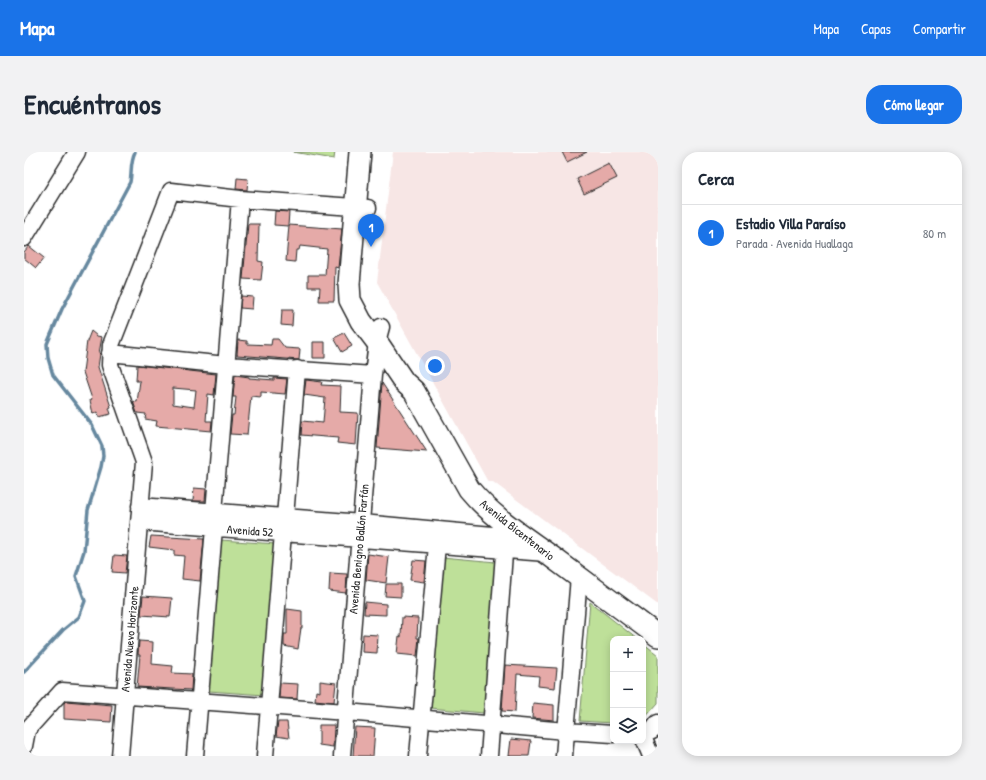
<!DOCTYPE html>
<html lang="es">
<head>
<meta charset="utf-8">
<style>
	:root { --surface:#fff; --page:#f2f2f3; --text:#1f2937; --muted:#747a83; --line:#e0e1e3; --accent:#1a73e8 }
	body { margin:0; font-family:"Patrick Hand",sans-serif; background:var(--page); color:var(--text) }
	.controls { position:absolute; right:12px; bottom:12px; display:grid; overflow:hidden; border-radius:8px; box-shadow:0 2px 10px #0003 }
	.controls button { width:36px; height:36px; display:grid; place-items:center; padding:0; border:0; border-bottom:1px solid var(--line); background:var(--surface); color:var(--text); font:20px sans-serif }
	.you { position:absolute; left:411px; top:214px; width:14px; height:14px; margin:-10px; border:3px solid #fff; border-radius:50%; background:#1a73e8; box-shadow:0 0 0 6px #1a73e833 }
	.badge { display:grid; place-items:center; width:26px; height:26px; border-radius:50%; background:var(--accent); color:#fff; font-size:13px; font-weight:700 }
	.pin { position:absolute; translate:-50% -33px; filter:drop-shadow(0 1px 2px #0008) }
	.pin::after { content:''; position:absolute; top:21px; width:14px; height:12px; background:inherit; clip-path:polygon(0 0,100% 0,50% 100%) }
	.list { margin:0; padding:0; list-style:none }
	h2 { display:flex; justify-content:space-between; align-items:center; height:52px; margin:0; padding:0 16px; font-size:17px }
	h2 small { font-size:13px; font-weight:400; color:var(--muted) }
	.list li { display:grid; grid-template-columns:26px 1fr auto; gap:12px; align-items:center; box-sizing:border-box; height:56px; padding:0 16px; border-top:1px solid var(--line) }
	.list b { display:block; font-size:15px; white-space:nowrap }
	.list p { margin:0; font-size:13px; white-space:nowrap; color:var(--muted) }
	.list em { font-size:13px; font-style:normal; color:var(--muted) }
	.icon { flex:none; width:22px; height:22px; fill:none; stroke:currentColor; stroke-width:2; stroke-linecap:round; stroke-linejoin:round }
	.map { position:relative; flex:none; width:634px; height:604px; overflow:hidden; border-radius:16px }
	header { display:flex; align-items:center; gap:24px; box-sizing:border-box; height:56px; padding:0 20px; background:var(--accent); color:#fff }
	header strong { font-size:19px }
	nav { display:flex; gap:22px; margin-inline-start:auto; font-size:14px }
	.intro { display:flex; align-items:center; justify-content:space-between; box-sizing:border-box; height:96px; padding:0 24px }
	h1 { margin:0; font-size:28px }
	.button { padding:10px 18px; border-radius:16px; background:var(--accent); color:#fff; font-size:14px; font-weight:700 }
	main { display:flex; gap:24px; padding:0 24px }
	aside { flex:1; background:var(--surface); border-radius:16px; box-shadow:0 2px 10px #0003 }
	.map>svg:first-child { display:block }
	.built { fill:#f7e6e5 }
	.green { fill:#bee099; stroke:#748662 }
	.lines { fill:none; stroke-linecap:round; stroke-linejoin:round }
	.stream { stroke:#66889f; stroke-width:3.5 }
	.building { fill:#e5aaa8; stroke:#2b2b2b; fill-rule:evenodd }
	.minor-casing { stroke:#2b2b2b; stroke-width:19 }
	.major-casing { stroke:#2b2b2b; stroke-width:24 }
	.minor { stroke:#fff; stroke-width:16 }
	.major { stroke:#fff; stroke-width:21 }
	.labels { text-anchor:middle; stroke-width:3; stroke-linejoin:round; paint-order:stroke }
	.street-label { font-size:12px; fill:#2b2b2b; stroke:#fff }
</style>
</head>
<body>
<header>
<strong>Mapa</strong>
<nav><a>Mapa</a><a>Capas</a><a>Compartir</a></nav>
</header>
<div class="intro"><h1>Encuéntranos</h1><a class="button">Cómo llegar</a></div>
<main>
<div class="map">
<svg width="634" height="604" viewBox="0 0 634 604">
	<rect width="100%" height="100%" fill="#fff"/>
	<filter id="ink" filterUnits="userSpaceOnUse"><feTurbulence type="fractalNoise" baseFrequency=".025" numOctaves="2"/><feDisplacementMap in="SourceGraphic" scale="8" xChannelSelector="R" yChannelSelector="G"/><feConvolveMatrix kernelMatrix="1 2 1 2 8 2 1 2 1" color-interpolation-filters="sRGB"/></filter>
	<g filter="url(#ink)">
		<path class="built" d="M369,0H634V453L469,330H464L353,130Z"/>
		<path class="green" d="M269,0H311L310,7Z
			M197,388L252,392L240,543L185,539Z
			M418,405L472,410L460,561L406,556Z
			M566,450L613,487H589V571L556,569Z
			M619,491L634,503V551L619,568Z"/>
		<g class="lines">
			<path class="stream" d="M0,520L39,478L55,465L61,449L52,424L60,399L64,358L77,315L79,304L78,294L68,273L29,223L24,206L23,192L38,157L106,30C108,19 106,10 111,0"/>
		</g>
		<path class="building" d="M538,0H563L543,10Z
			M585,11L593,26L560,42L553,27Z
			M213,26L224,27L223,38L212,37Z
			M251,59L265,60L264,74L250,73Z
			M224,72H235L234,109L239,110L237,128L219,127Z
			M265,73L318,77L314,116L311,115L310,149H295L296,135H284V123H301L303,97L276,94L275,98H272L271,110L262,109Z
			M5,94L20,106L12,116L0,106V100Z
			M217,144L229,145L228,157L216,156Z
			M258,158H269L268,174L257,173Z
			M67,179L73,184L78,185L75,201L76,202L74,215L87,255L85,256L87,262L75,265L74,260L69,262L66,248L68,247L59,220L63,189Z
			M320,181L328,194L318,200L310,186Z
			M248,187H254L261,196L276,197L275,208L213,203L214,188L223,189V192L247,193Z
			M289,190H301V206H289Z
			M113,213L192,222L190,243L184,242L182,269H188L187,279L132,274L133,269L121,267L122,262L113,261L109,249L113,250L116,229H112ZM149,236L172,238L170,255L149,252Z
			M211,223L225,225V226L250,228V226L263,227L261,242L237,240V245L227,244L223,283L206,282L208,263H210L212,245H209Z
			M282,228L298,230L297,233L317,234L316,260L334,261L332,293L313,291L314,286L277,283L278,269L299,271L301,246L280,243Z
			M358,231L403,300L353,296Z
			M170,336L182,337L181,349H169Z
			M127,384L180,387L176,429L158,427L160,404L150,403V398L125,395Z
			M344,402L365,405L362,431L342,428Z
			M90,403L103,404L101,421L88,420Z
			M389,408L402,409L400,430L386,428Z
			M306,421L323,422L322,441L305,439Z
			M362,432H377V445L361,444Z
			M119,444L148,446L146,465L117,463Z
			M341,450L362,452V463L340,462Z
			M263,457L278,459V476H277L274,497L260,494V482H263Z
			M378,465L394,466L393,486H395L393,504L373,502L375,484L377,485Z
			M339,482L354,483L353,501L338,500Z
			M115,489L129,490L128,512L149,514L148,521L168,522L167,538L113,535L116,503H114Z
			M481,513L533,516L531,536L514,534L515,524L493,522L491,560L478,559Z
			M296,529L312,531L310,550L291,548L292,539L296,540Z
			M256,531L274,532L273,547L255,546Z
			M42,549L88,553L87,570L40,567V551Z
			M509,551L530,553V568L508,566Z
			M254,570H263L265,586L252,584Z
			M295,573H310L309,595L295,593Z
			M331,575L351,576L349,604H329Z
			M487,587L507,589L505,604H485Z"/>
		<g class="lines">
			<g class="minor-casing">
				<path id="minor" d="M0,86L53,0
					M86,201L202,213L349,223
					M116,354L338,371L501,386
					M190,360L216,47
					M261,365L273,217
					M115,370L522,401
					M619,583L628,579L634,571
					M619,585L627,604
					M0,594L3,578L38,539L322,560L542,579L589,582
					M96,604L120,310L86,213L87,193L147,39L216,47L344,56
					M171,604L190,376
					M241,604L259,381
					M318,604L349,223L353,190L357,175
					M394,604L413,393
					M465,604L481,388
					M540,604L555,425"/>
			</g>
			<g class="major-casing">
				<path id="major" d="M336,0L325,132L326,148L337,169L353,190L380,230L390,239L445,337C468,365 499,384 528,405C563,431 599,458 634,484"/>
			</g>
			<use href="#minor" class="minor"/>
			<use href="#major" class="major"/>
		</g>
	</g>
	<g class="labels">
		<g class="street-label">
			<text transform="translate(493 378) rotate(38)" y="4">Avenida Bicentenario</text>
			<text transform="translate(226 379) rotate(4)" y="4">Avenida 52</text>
			<text transform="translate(335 397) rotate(-85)" y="4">Avenida Benigno Ballón Farfán</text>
			<text transform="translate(106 487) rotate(-85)" y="4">Avenida Nuevo Horizonte</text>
		</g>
	</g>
</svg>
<div class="controls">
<button>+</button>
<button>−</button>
<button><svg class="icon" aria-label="layers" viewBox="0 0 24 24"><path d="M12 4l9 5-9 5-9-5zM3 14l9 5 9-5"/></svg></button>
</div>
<div class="you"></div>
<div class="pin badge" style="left:347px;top:95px">1</div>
</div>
<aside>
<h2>Cerca<small></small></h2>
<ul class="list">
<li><span class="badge">1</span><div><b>Estadio Villa Paraíso</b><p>Parada · Avenida Huallaga</p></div><em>80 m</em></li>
</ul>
</aside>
</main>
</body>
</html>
